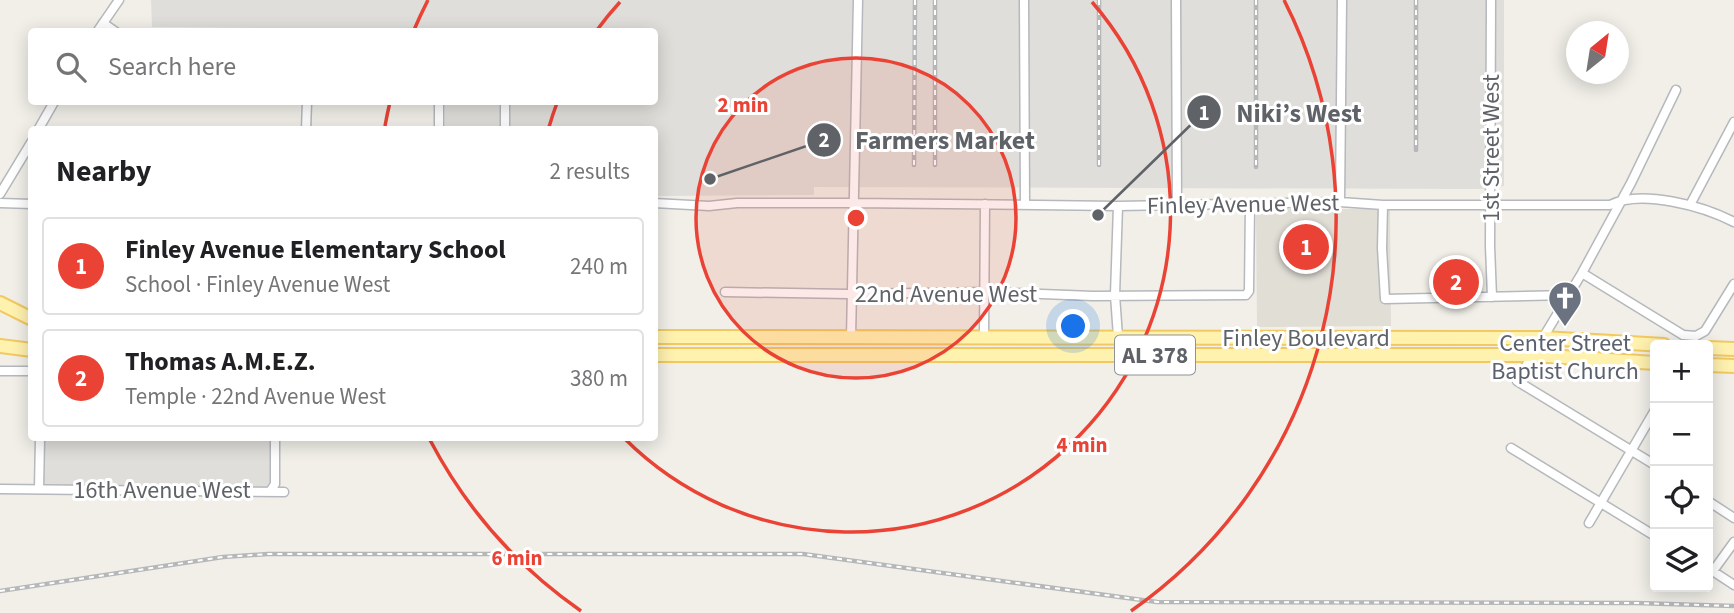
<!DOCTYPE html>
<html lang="en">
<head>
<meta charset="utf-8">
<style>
	:root { --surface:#fff; --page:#f2f2f2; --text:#202124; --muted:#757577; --line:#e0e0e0; --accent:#ea4335 }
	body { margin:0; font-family:"Source Sans 3",sans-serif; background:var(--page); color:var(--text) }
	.controls { position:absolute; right:21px; bottom:21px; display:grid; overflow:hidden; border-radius:7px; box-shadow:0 4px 18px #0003 }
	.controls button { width:63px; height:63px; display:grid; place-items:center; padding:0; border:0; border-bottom:2px solid var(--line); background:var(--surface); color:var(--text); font:35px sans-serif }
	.compass { position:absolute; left:1566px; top:21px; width:63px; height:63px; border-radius:50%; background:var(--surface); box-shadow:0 4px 18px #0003; rotate:30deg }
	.you { position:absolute; left:1074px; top:327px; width:24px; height:24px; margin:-18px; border:5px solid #fff; border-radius:50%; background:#1a73e8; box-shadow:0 0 0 10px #1a73e833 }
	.badge { display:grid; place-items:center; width:46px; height:46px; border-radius:50%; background:var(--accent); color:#fff; font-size:23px; font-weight:700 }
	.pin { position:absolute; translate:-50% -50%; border:4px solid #fff; box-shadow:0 2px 7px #0006 }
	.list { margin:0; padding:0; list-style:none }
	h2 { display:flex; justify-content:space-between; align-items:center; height:91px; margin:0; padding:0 28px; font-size:30px }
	h2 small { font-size:23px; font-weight:400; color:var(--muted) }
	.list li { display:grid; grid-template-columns:46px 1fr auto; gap:21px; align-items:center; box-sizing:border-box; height:98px; margin:0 14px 14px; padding:0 14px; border:2px solid var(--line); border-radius:7px }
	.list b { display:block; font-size:26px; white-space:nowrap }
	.list p { margin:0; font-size:23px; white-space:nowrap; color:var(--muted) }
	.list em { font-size:23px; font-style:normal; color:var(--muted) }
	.icon { flex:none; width:38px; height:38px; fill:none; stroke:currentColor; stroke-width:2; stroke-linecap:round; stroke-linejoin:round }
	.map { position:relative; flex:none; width:1734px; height:613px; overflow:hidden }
	.search { position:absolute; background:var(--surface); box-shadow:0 4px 18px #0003; left:28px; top:28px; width:630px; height:77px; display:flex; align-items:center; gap:18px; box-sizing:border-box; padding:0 24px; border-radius:7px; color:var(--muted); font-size:26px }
	.panel { position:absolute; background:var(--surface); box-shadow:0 4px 18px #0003; left:28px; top:126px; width:630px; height:315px; border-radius:7px }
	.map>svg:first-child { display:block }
	.industrial { fill:#e0deda }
	.education { fill:#e1ded6 }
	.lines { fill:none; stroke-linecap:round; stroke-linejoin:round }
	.street-casing { stroke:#b5b8bc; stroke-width:11 }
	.primary-casing { stroke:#f2c960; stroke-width:16 }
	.street { stroke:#fff; stroke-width:8 }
	.primary { stroke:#fff2af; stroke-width:12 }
	.rail-casing { stroke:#b6b7b8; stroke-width:4.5 }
	.rail { stroke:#fff; stroke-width:2; stroke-dasharray:5; stroke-linecap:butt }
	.ring { fill:none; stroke:#ea4335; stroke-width:3.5 }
	.labels { text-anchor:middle; stroke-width:6; stroke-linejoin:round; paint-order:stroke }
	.shield { fill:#fff; stroke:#8f9295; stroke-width:2 }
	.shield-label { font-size:23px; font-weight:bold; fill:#5f6368 }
	.street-label { font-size:24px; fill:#5f6368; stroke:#fff }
	.worship-label { font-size:24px; fill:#5b616d; stroke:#fff }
	.centre { fill:#ea4335; stroke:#fff; stroke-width:3.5 }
	.ring-label { font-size:21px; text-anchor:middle; font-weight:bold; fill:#ea4335; stroke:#fff; stroke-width:6; stroke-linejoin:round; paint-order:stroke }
	.leader { fill:none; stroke:#5f6368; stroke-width:2.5 }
	.callout-dot { fill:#5f6368; stroke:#fff; stroke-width:2.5 }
	.mark-label { font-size:21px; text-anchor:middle; font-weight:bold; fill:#fff }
	.callout-label { font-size:26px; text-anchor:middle; font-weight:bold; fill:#5f6368; stroke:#fff; stroke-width:6; stroke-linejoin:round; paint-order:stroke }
</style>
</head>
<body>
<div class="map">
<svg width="1734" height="613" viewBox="0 0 1734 613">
	<rect width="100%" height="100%" fill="#f1efe8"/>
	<path class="industrial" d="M151,0H1504V186L1479,189L814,187V195L655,196L654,130L445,129V102H654V32L152,27Z
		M37,438H280L278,486L270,493L36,492Z"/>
	<path class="education" d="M1256,209H1390L1391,326L1257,327Z"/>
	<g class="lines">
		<g class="street-casing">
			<path id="street" d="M1024,0L1025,204
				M1176,0L1177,205
				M1491,0L1490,246L1492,297
				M103,23L116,32
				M97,32L119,0
				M439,102V130
				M505,102V130
				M38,130L54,102
				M306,130L307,102
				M0,194L32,141
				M1340,202L1342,0
				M0,203L32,204
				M654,203L709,206L737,203H853L1118,206L1340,202L1383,205H1610C1641,189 1703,206 1734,222
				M1383,205L1382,248L1385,299L1570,295
				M1690,205L1734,122
				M1582,273L1683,335L1696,336L1705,331L1734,284
				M725,292L848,294L991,292L1093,296L1246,295L1249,291L1250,204
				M984,337L985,204
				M1118,337L1115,295L1118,206
				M851,338L858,0
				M0,371H32
				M1511,448L1655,536
				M1655,465L1517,381L1582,273L1631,183L1676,90
				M0,489L284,492
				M39,489L40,438
				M271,490L275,484V438
				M1708,501L1734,518
				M1589,523L1655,410
				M1708,568L1734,585
				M1713,571L1734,542"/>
		</g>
		<g class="primary-casing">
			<path id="primary" d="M0,303L32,319
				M654,337L1543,338L1664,345
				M0,346L32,350
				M1708,348L1734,349
				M654,355H1532L1655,363
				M1708,365L1734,366"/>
		</g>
		<use href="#street" class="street"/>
		<use href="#primary" class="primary"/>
		<g class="rail-casing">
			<path id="rail" d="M935,0V165
				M1256,0V167
				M1416,0V150
				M914,165L915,0
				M1099,165V0
				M0,591L223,557L268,554H803L1157,602L1636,603L1734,606"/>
		</g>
		<use href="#rail" class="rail"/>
	</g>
	<circle cx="856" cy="218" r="160" fill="#ea4335" fill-opacity=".12"/>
	<g class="ring">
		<circle cx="856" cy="218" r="160"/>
		<path d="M549 127A320 320 0 0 1 557 103M597 30A320 320 0 0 1 620 2M1092 2A320 320 0 0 1 624 438"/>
		<path d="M581 611A480 480 0 0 1 430 440M385 126A480 480 0 0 1 390 102M414 30A480 480 0 0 1 428 0M1284 0A480 480 0 0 1 1131 611"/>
	</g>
	<defs>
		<g id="church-pin" transform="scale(1.75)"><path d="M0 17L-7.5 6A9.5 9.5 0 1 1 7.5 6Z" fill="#6b7280" stroke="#fff"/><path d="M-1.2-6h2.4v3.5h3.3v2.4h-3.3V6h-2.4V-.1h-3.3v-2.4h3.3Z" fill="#fff"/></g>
	</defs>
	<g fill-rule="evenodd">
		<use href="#church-pin" x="1565" y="298"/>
	</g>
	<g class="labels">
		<rect class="shield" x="1115" y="335.5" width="80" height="39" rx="5"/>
		<g class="shield-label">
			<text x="1155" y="363">AL 378</text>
		</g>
		<g class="street-label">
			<text transform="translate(1491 148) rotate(-90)" y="8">1st Street West</text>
			<text transform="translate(1243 204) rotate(-1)" y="8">Finley Avenue West</text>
			<text x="946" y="302">22nd Avenue West</text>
			<text x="1306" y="346">Finley Boulevard</text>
			<text x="162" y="498">16th Avenue West</text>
		</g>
		<g class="worship-label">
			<text x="1565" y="351">Center Street<tspan x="1565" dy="28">Baptist Church</tspan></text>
		</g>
	</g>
	<circle cx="856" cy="218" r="10" class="centre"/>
	<g class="ring-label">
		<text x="743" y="112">2 min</text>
		<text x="1082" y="452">4 min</text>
		<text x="517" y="565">6 min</text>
	</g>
	<path class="leader" d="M1098 215L1204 112M710 179L824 140"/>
	<g class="callout-dot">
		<circle cx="1098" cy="215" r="7"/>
		<circle cx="710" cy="179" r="7"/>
		<circle cx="1204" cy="112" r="18"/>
		<circle cx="824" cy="140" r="18"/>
	</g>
	<g class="mark-label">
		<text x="1204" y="120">1</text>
		<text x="824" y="147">2</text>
	</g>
	<g class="callout-label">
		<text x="1299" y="122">Niki’s West</text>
		<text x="945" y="149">Farmers Market</text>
	</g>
</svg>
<div class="controls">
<button>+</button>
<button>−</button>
<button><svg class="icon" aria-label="locate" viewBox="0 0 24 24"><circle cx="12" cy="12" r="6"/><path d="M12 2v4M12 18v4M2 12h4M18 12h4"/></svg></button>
<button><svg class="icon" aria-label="layers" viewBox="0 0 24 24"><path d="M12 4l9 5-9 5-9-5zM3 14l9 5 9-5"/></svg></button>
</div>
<svg class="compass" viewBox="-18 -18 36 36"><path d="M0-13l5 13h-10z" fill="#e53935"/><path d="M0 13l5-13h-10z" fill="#757577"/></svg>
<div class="you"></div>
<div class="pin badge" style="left:1306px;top:247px">1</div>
<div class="pin badge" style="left:1456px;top:282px">2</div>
<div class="search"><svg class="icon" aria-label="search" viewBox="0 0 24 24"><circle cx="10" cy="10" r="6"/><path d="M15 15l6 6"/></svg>Search here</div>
<section class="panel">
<h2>Nearby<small>2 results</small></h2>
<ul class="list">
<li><span class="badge">1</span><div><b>Finley Avenue Elementary School</b><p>School · Finley Avenue West</p></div><em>240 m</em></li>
<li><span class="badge">2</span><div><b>Thomas A.M.E.Z.</b><p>Temple · 22nd Avenue West</p></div><em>380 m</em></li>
</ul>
</section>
</div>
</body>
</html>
